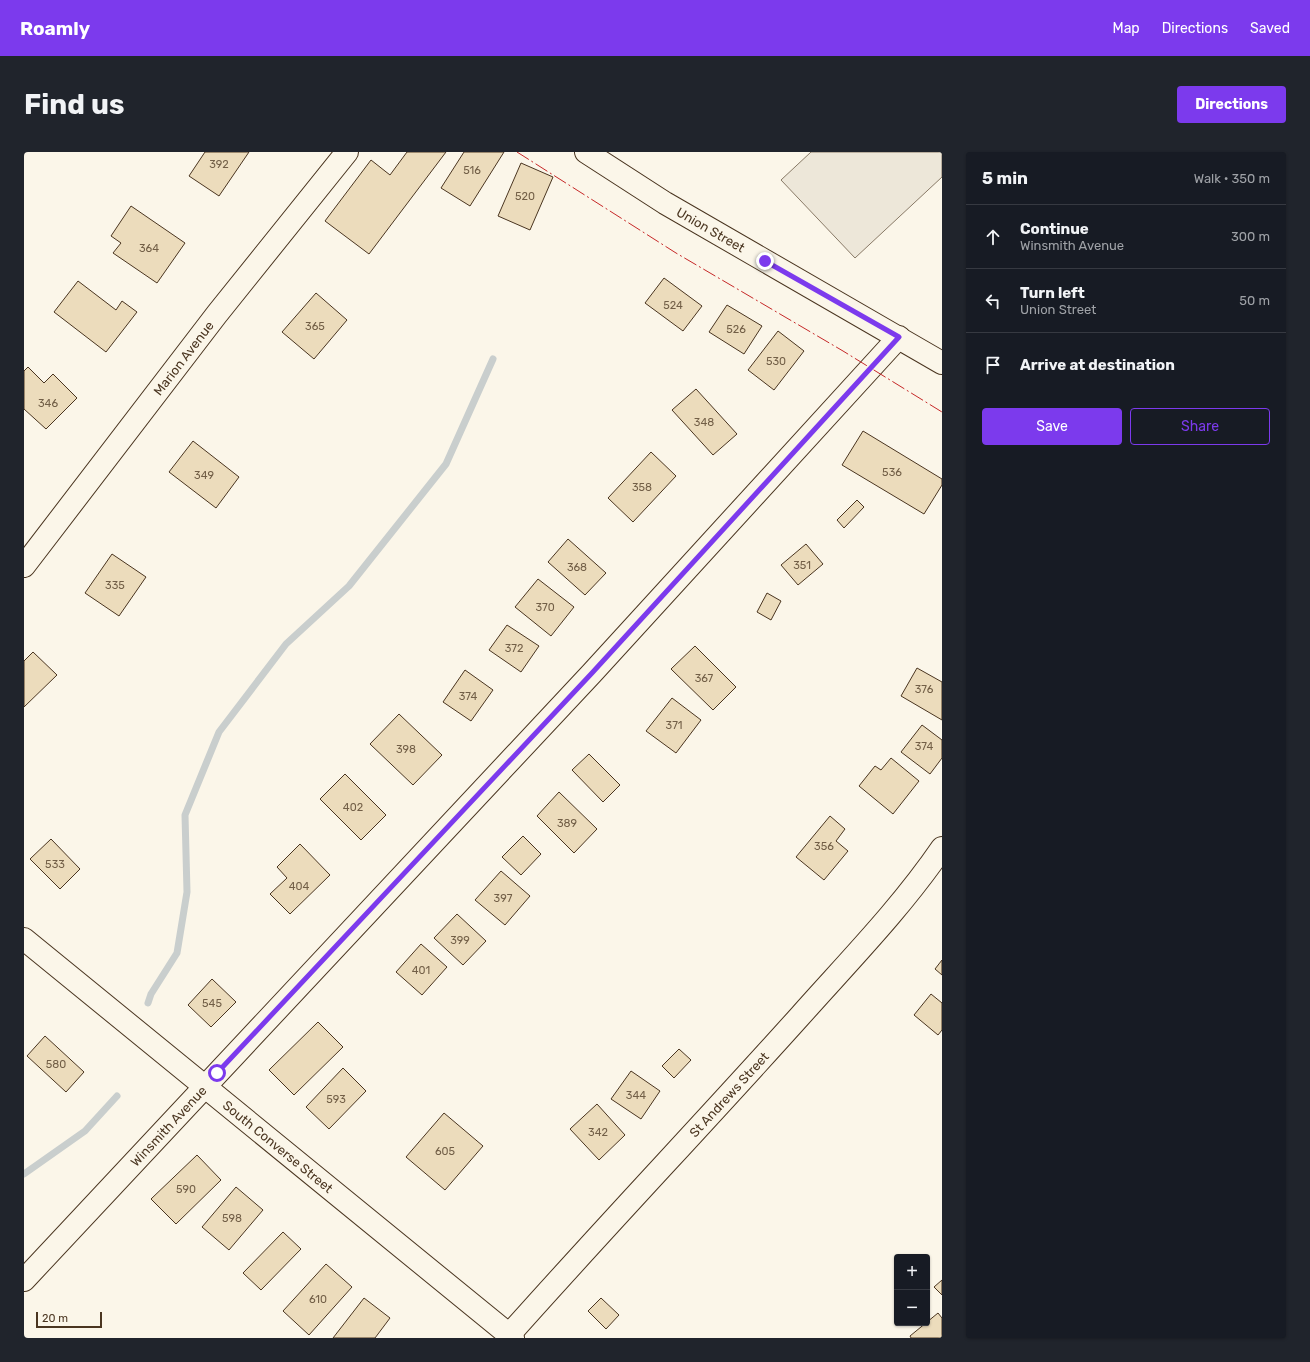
<!DOCTYPE html>
<html lang="en">
<head>
<meta charset="utf-8">
<style>
	:root { --surface:#171b24; --page:#20242c; --text:#f1f3f6; --muted:#9ea1a6; --line:#363941; --accent:#7c3aed }
	body { margin:0; font-family:Rubik,sans-serif; background:var(--page); color:var(--text) }
	.controls { position:absolute; right:12px; bottom:12px; display:grid; overflow:hidden; border-radius:4px; box-shadow:0 1px 3px #0004 }
	.controls button { width:36px; height:36px; display:grid; place-items:center; padding:0; border:0; border-bottom:1px solid var(--line); background:var(--surface); color:var(--text); font:20px sans-serif }
	.scale { position:absolute; left:12px; bottom:10px; width:66px; box-sizing:border-box; padding-left:4px; border:2px solid #4a3520; border-top:0; font-size:11px; line-height:14px; white-space:nowrap; color:#4a3520; -webkit-text-stroke:3px #fbf6e9; paint-order:stroke }
	.stop { position:absolute; width:12px; height:12px; margin:-9px; border:3px solid #7c3aed; border-radius:50%; background:#fff }
	.stop.end { background:#7c3aed; border-color:#fff; box-shadow:0 1px 4px #0008 }
	.list { margin:0; padding:0; list-style:none }
	h2 { display:flex; justify-content:space-between; align-items:center; height:52px; margin:0; padding:0 16px; font-size:17px }
	h2 small { font-size:13px; font-weight:400; color:var(--muted) }
	.list li { display:grid; grid-template-columns:26px 1fr auto; gap:12px; align-items:center; box-sizing:border-box; height:64px; padding:0 16px; border-top:1px solid var(--line) }
	.list b { display:block; font-size:15px; white-space:nowrap }
	.list p { margin:0; font-size:13px; white-space:nowrap; color:var(--muted) }
	.list em { font-size:13px; font-style:normal; color:var(--muted) }
	.actions { display:flex; gap:8px; padding:12px 16px }
	.actions a { flex:1; padding:9px 0; border:1px solid var(--accent); border-radius:4px; text-align:center; font-size:14px; color:var(--accent) }
	.actions .main { background:var(--accent); color:#fff }
	.icon { flex:none; width:22px; height:22px; fill:none; stroke:currentColor; stroke-width:2; stroke-linecap:round; stroke-linejoin:round }
	.map { position:relative; flex:none; width:918px; height:1186px; overflow:hidden; border-radius:4px }
	header { display:flex; align-items:center; gap:24px; box-sizing:border-box; height:56px; padding:0 20px; background:var(--accent); color:#fff }
	header strong { font-size:19px }
	nav { display:flex; gap:22px; margin-inline-start:auto; font-size:14px }
	.intro { display:flex; align-items:center; justify-content:space-between; box-sizing:border-box; height:96px; padding:0 24px }
	h1 { margin:0; font-size:28px }
	.button { padding:10px 18px; border-radius:4px; background:var(--accent); color:#fff; font-size:14px; font-weight:700 }
	main { display:flex; gap:24px; padding:0 24px }
	aside { flex:1; background:var(--surface); border-radius:4px; box-shadow:0 1px 3px #0004 }
	.map>svg:first-child { display:block }
	.parking { fill:#ede7d9; stroke:#887966 }
	.lines { fill:none; stroke-linecap:round; stroke-linejoin:round }
	.stream { stroke:#c9cecd; stroke-width:7 }
	.building { fill:#ecdcbc; stroke:#4a3520 }
	.minor-casing { stroke:#4a3520; stroke-width:24 }
	.major-casing { stroke:#4a3520; stroke-width:24 }
	.minor { stroke:#fbf6e9; stroke-width:22 }
	.major { stroke:#fbf6e9; stroke-width:22 }
	.power { stroke:#c62828; stroke-width:1; stroke-dasharray:14 3 2 3; stroke-linecap:butt }
	.route { stroke:#7c3aed; stroke-width:5 }
	.labels { text-anchor:middle; stroke-width:3; stroke-linejoin:round; paint-order:stroke }
	.number-label { font-size:11px; fill:#725f47 }
	.street-label { font-size:13px; fill:#4a3520; stroke:#fbf6e9 }
</style>
</head>
<body>
<header>
<strong>Roamly</strong>
<nav><a>Map</a><a>Directions</a><a>Saved</a></nav>
</header>
<div class="intro"><h1>Find us</h1><a class="button">Directions</a></div>
<main>
<div class="map">
<svg width="918" height="1186" viewBox="0 0 918 1186">
	<rect width="100%" height="100%" fill="#fbf6e9"/>
	<path class="parking" d="M787,0H918V25L831,106L757,28Z"/>
	<g class="lines">
		<path class="stream" d="M124,851L127,842L153,801L163,740L161,663L195,580L262,492L325,434L422,312L469,207
			M0,1022L61,979L93,944"/>
	</g>
	<path class="building" d="M181,0H225L195,44L165,24Z
		M383,0H422L345,102L301,69L347,8L366,23Z
		M440,0H480L446,54L417,36Z
		M497,11L529,25L506,78L474,64Z
		M107,54L161,91L133,131L89,101L97,91L87,84Z
		M640,126L678,154L659,179L621,151Z
		M54,129L92,158L98,149L113,160L82,200L30,160Z
		M292,141L323,168L290,207L258,180Z
		M703,153L738,174L720,202L685,180Z
		M754,179L780,199L750,238L724,218Z
		M4,215L20,231L29,222L53,246L22,277L0,257V219Z
		M672,237L713,282L689,303L648,258Z
		M839,279L918,327V333L900,362L818,313Z
		M169,289L215,325L192,356L145,320Z
		M627,300L652,324L609,370L584,346Z
		M833,348L840,355L820,376L813,368Z
		M544,387L582,421L561,443L524,410Z
		M782,392L799,412L774,433L757,413Z
		M88,402L122,425L95,464L61,441Z
		M514,427L550,455L527,484L491,455Z
		M743,441L757,449L747,468L733,460Z
		M483,473L515,494L497,520L465,498Z
		M671,494L712,535L689,558L647,517Z
		M9,500L33,523L0,555V509Z
		M893,516L918,530V568L877,544Z
		M441,518L469,538L447,569L419,550Z
		M648,546L677,568L652,601L622,579Z
		M375,562L418,603L389,633L346,592Z
		M898,573L918,588V606L906,622L877,600Z
		M565,602L596,633L579,650L548,618Z
		M867,606L895,629L869,662L835,634L851,614L857,618Z
		M321,622L362,663L337,688L296,647Z
		M535,640L573,677L550,701L513,664Z
		M806,664L821,677L812,689L824,699L800,728L772,705Z
		M499,684L517,702L497,723L478,705Z
		M27,687L56,717L36,737L6,707Z
		M276,692L306,723L266,762L246,742L263,726L253,715Z
		M477,719L506,744L481,773L451,748Z
		M433,762L462,789L439,813L410,786Z
		M397,792L423,815L398,843L372,820Z
		M918,808V823L911,817Z
		M188,827L212,850L187,875L164,853Z
		M907,842L918,851V878L914,883L890,863Z
		M294,870L319,895L270,943L245,918Z
		M21,884L60,920L42,940L3,904Z
		M655,897L667,908L650,926L638,914Z
		M319,916L342,939L305,977L282,955Z
		M607,919L636,939L617,967L587,947Z
		M573,952L601,983L575,1008L546,977Z
		M420,961L459,994L421,1038L382,1005Z
		M173,1003L197,1028L152,1072L127,1047Z
		M212,1035L239,1058L205,1098L178,1075Z
		M259,1080L277,1097L237,1138L219,1121Z
		M302,1112L328,1135L285,1183L259,1159Z
		M918,1128V1143L910,1135Z
		M340,1146L366,1166L351,1186H309Z
		M577,1146L595,1163L582,1177L564,1159Z
		M914,1161L918,1166V1186H887L886,1184Z"/>
	<g class="lines">
		<g class="minor-casing">
			<g id="minor">
				<path id="s1" d="M0,414L193,162L323,0"/>
				<path id="s2" d="M0,787L489,1186"/>
				<path id="s3" d="M0,1128L568,521L875,185"/>
				<path id="s4" d="M485,1183C581,1075 680,971 777,863C825,809 877,756 918,696"/>
			</g>
		</g>
		<g class="major-casing">
			<g id="major">
				<path id="s5" d="M562,0L641,51L918,211"/>
			</g>
		</g>
		<use href="#minor" class="minor"/>
		<use href="#major" class="major"/>
		<path class="power" d="M493,0L652,101L819,199L918,260"/>
	</g>
	<g class="lines">
		<path class="route" d="M193,921L568,521L875,185L741,109"/>
	</g>
	<g class="labels">
		<g class="number-label">
			<text x="195" y="16">392</text>
			<text x="448" y="22">516</text>
			<text x="501" y="48">520</text>
			<text x="125" y="100">364</text>
			<text x="649" y="157">524</text>
			<text x="291" y="178">365</text>
			<text x="712" y="181">526</text>
			<text x="752" y="213">530</text>
			<text x="24" y="255">346</text>
			<text x="680" y="274">348</text>
			<text x="868" y="324">536</text>
			<text x="180" y="327">349</text>
			<text x="618" y="339">358</text>
			<text x="778" y="417">351</text>
			<text x="553" y="419">368</text>
			<text x="91" y="437">335</text>
			<text x="521" y="459">370</text>
			<text x="490" y="500">372</text>
			<text x="680" y="530">367</text>
			<text x="900" y="541">376</text>
			<text x="444" y="548">374</text>
			<text x="650" y="577">371</text>
			<text x="900" y="598">374</text>
			<text x="382" y="601">398</text>
			<text x="329" y="659">402</text>
			<text x="543" y="675">389</text>
			<text x="800" y="698">356</text>
			<text x="31" y="716">533</text>
			<text x="275" y="738">404</text>
			<text x="479" y="750">397</text>
			<text x="436" y="792">399</text>
			<text x="397" y="822">401</text>
			<text x="188" y="855">545</text>
			<text x="32" y="916">580</text>
			<text x="612" y="947">344</text>
			<text x="312" y="951">593</text>
			<text x="574" y="984">342</text>
			<text x="421" y="1003">605</text>
			<text x="162" y="1041">590</text>
			<text x="208" y="1070">598</text>
			<text x="294" y="1151">610</text>
		</g>
		<g class="street-label">
			<text dy="5" stroke="none"><textPath href="#s5" startOffset="147">Union Street</textPath></text>
			<text dy="5" stroke="none"><textPath href="#s1" startOffset="262">Marion Avenue</textPath></text>
			<text dy="5" stroke="none"><textPath href="#s4" startOffset="326">St Andrews Street</textPath></text>
			<text dy="5" stroke="none"><textPath href="#s3" startOffset="211">Winsmith Avenue</textPath></text>
			<text dy="5" stroke="none"><textPath href="#s2" startOffset="328">South Converse Street</textPath></text>
		</g>
	</g>
</svg>
<div class="controls">
<button>+</button>
<button>−</button>
</div>
<div class="scale">20 m</div>
<div class="stop" style="left:193px;top:921px"></div>
<div class="stop end" style="left:741px;top:109px"></div>
</div>
<aside>
<h2>5 min<small>Walk · 350 m</small></h2>
<ul class="list">
<li><svg class="icon" aria-label="ahead" viewBox="0 0 24 24"><path d="M12 20V5M6 11l6-6 6 6"/></svg><div><b>Continue</b><p>Winsmith Avenue</p></div><em>300 m</em></li>
<li><svg class="icon" aria-label="left" viewBox="0 0 24 24"><path d="M17 20v-9H6M10 6l-5 5 5 5"/></svg><div><b>Turn left</b><p>Union Street</p></div><em>50 m</em></li>
<li><svg class="icon" aria-label="arrive" viewBox="0 0 24 24"><path d="M6 21V4h12l-3 4 3 4H6"/></svg><div><b>Arrive at destination</b></div></li>
</ul>
<div class="actions"><a class="main">Save</a><a>Share</a></div>
</aside>
</main>
</body>
</html>
